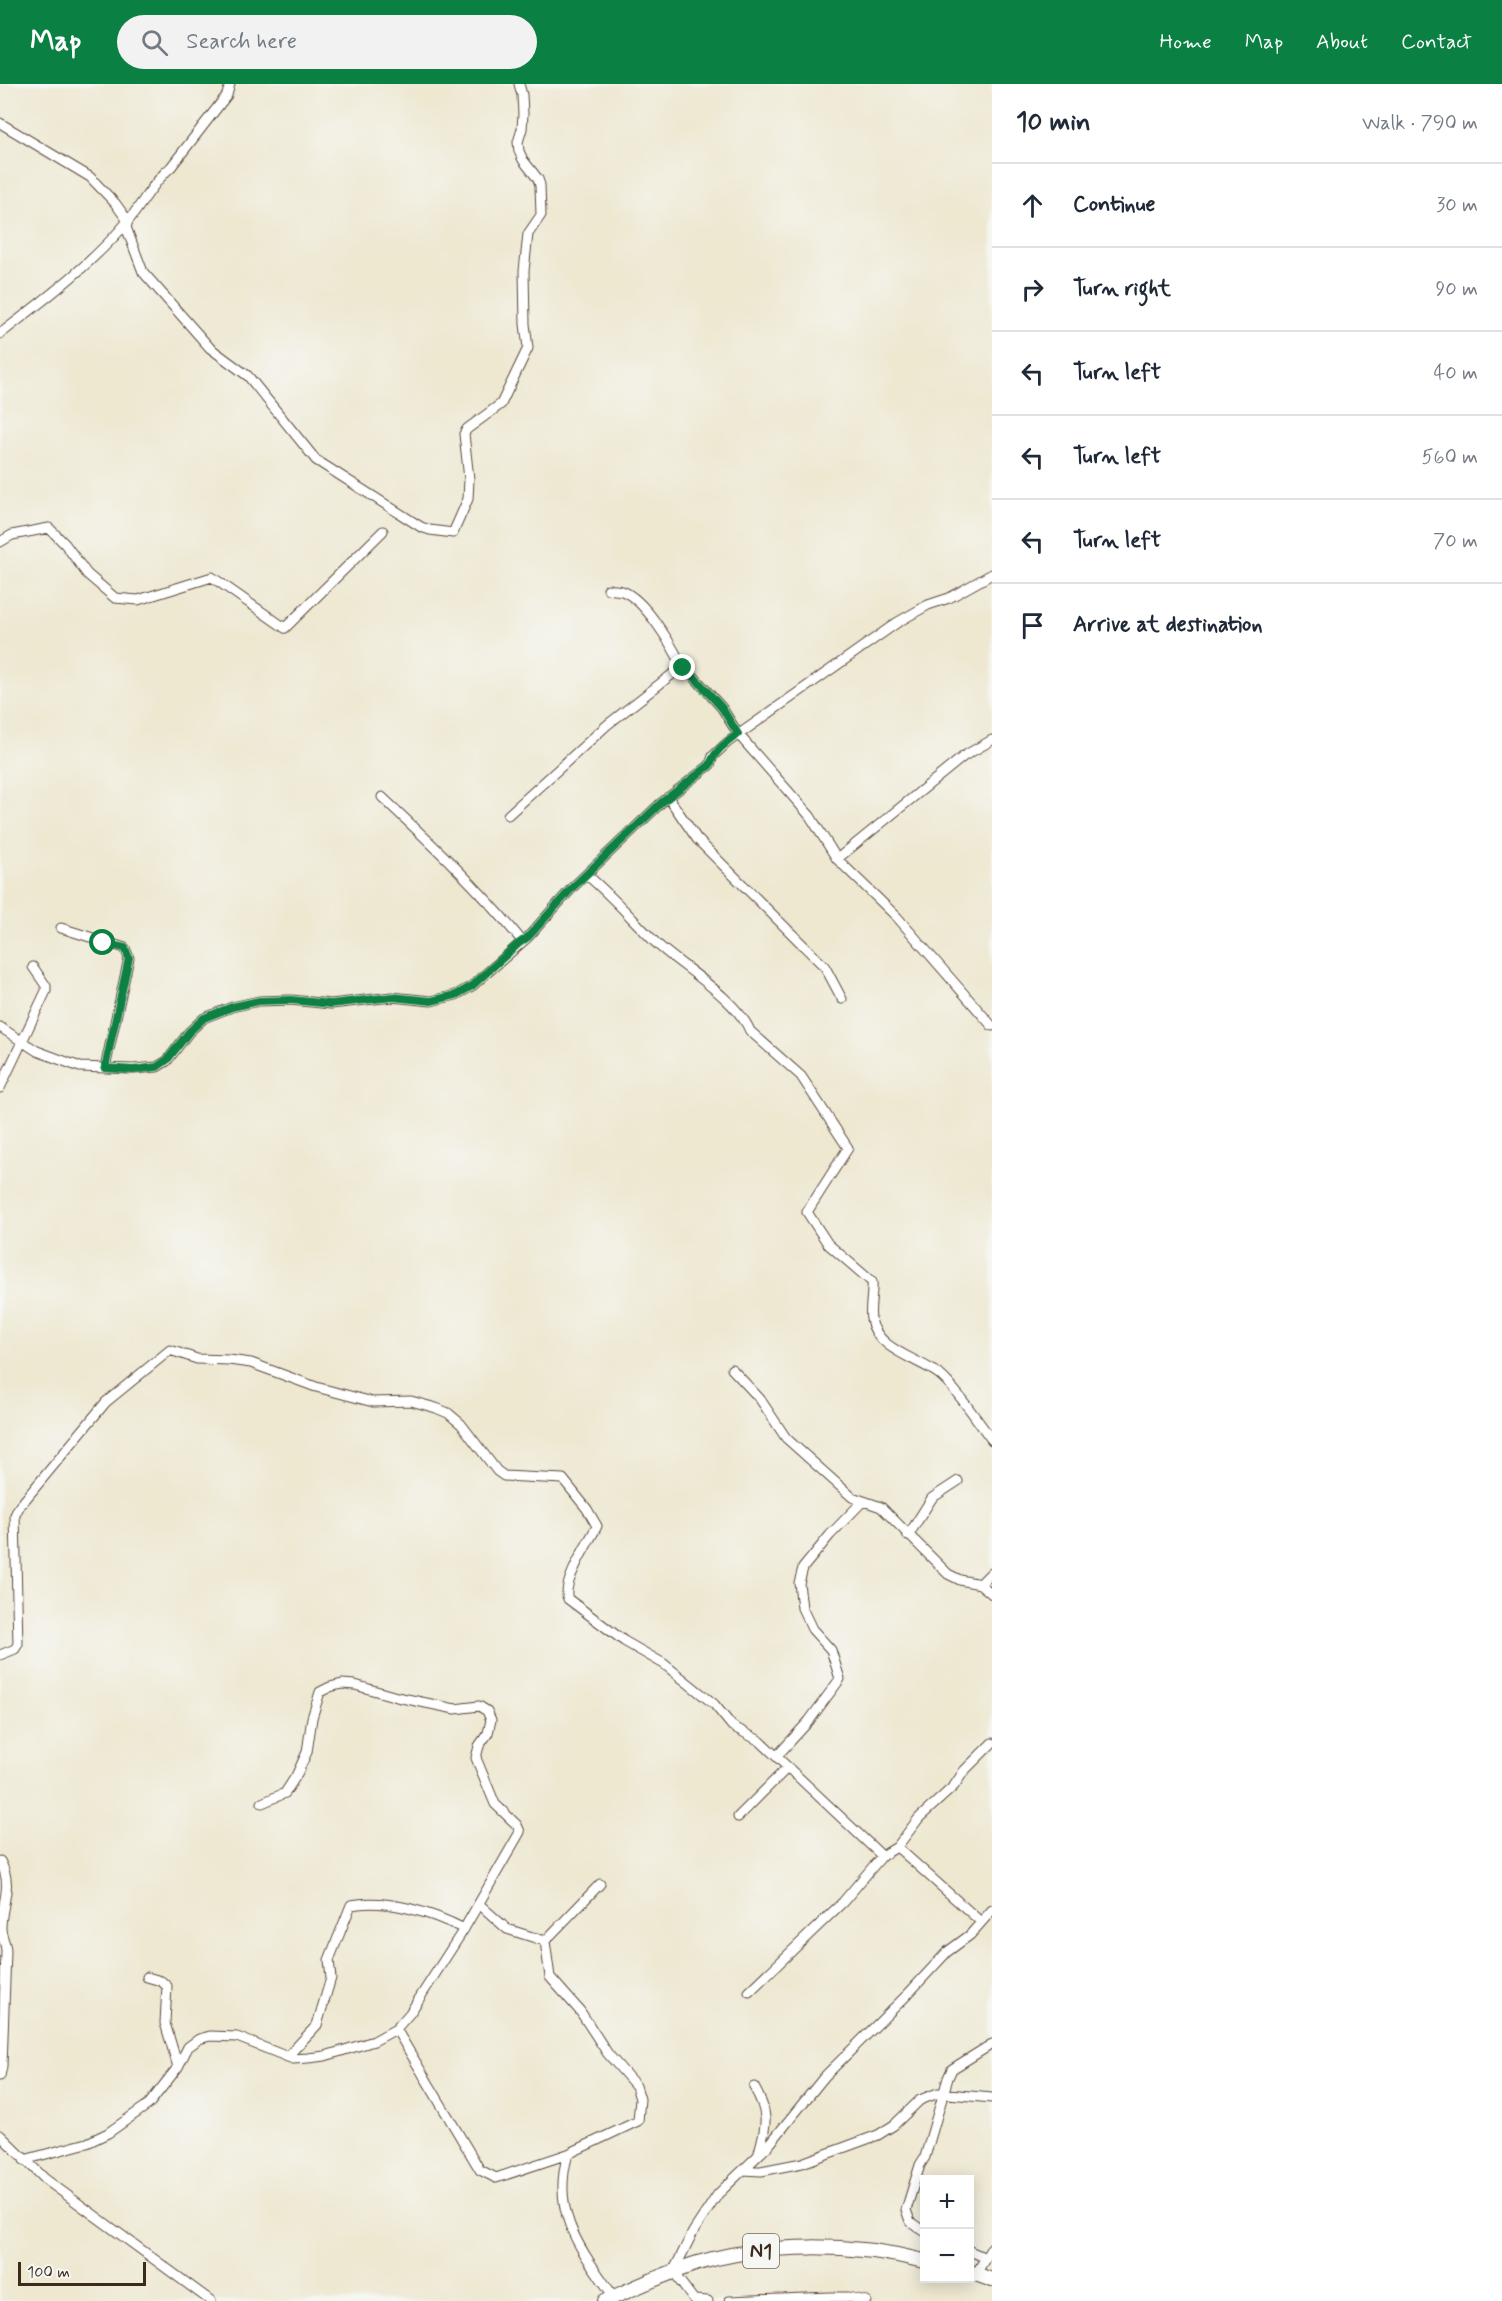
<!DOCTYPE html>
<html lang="en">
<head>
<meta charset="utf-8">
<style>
	:root { --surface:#fff; --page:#f2f2f3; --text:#1f2937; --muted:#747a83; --line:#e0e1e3; --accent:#0b8043 }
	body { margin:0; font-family:Mynerve,sans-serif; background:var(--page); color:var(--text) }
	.controls { position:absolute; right:18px; bottom:18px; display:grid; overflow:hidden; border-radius:0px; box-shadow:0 3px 15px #0003 }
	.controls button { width:54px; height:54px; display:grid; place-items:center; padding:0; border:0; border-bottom:2px solid var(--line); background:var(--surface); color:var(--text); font:30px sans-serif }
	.scale { position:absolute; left:18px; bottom:15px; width:128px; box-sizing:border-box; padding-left:6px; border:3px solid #3b2a1e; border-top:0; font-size:16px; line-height:21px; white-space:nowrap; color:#3b2a1e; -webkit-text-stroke:4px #f6f6f2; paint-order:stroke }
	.stop { position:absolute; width:18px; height:18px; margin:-14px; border:4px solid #0b8043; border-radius:50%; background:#fff }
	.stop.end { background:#0b8043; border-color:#fff; box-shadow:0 2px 6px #0008 }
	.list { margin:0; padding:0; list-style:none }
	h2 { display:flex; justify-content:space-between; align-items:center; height:78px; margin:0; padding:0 24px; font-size:26px }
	h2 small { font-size:20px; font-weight:400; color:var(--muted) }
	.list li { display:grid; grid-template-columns:39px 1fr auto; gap:18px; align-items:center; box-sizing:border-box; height:84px; padding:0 24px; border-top:2px solid var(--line) }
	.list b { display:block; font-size:22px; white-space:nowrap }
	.list em { font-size:20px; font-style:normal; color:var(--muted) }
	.icon { flex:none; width:33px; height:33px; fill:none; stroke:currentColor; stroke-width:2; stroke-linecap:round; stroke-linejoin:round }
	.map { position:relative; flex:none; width:992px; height:2217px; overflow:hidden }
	header { display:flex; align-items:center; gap:36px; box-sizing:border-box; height:84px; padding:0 30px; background:var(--accent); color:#fff }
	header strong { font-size:28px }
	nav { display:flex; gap:33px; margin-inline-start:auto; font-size:21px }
	.search { width:420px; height:54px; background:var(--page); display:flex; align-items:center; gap:15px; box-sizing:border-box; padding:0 21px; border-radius:33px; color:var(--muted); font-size:22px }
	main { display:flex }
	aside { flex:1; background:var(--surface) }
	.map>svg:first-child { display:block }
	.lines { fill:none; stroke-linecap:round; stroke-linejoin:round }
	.minor-casing { stroke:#564639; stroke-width:11 }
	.highway-casing { stroke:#564639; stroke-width:16 }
	.minor { stroke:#fff; stroke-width:9 }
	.highway { stroke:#fff; stroke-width:14 }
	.route { stroke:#0b8043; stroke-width:8 }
	.labels { text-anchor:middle; stroke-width:4.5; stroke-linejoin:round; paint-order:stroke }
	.shield { fill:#f6f6f2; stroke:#73675e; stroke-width:1.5 }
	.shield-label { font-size:20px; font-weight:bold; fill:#3b2a1e }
</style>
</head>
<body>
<header>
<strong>Map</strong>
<div class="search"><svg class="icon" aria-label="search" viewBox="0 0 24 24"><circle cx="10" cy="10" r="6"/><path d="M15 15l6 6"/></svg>Search here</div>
<nav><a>Home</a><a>Map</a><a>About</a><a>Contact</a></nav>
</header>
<main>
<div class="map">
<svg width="992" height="2217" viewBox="0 0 992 2217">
	<rect width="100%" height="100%" fill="#f6f6f2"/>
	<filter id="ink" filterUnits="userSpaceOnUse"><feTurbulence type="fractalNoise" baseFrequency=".0167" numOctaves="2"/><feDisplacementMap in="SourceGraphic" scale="12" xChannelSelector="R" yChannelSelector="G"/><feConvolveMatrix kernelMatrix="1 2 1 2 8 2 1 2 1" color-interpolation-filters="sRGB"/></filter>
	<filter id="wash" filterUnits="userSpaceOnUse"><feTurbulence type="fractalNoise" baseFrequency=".008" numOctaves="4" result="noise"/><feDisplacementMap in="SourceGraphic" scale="24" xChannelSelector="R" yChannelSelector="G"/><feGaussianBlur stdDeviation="1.35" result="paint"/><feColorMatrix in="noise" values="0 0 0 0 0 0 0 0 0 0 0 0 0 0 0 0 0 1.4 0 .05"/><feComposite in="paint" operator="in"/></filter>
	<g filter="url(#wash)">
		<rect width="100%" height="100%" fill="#eee8d1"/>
	</g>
	<g filter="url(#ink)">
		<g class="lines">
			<g class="minor-casing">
				<path id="minor" d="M0,39L90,93L115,119L128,137L126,143L143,188L210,264L248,292L316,376L421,443L430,446L453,449L468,415L469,395L464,350L467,345L501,320L528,264L525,240L524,187L528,150L541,131L540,101L538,95L523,76L519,67L518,58L522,45L523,30L522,11L519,0
					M0,250C44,216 92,180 128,137C143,119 153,98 171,83L227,11L230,0
					M0,458L12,451L49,444L65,460L87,490L115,514L138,516L212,493L285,544L383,447
					M608,505C613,506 618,506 622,507C645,515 673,563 683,584
					M382,713C431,759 480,805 522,857
					M668,713L697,755L825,883L842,915
					M508,731L607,641L679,585L688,586L722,624L738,650L810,732L837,775L897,833L992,942
					M837,775L964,672L992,656
					M587,791C612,812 633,836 656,859C682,883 737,915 750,947L801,992L848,1064L807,1128L828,1160L872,1198C873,1209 869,1225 871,1235C876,1266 920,1275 940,1291C957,1305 978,1338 992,1356
					M61,844L125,864L129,874L105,984
					M0,943L37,967L80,983L133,985L157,983L167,977L189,948L204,934L232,923L259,917L291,916L331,920L392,913L431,917L456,911L472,902L528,853L573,803L661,719L710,681L713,672L728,658L898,538L928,521L949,514L992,490
					M0,1004L46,907V902L33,883
					M732,1285L760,1315L786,1354L852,1413L881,1423L948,1490L960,1496L980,1500L992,1510
					M908,1452L932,1414L958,1397
					M980,1500L992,1488
					M0,1571L15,1565L18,1560L15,1431L19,1423L106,1318L170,1266L197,1275L229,1276L251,1279L316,1303L373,1318L411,1317L436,1324L448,1329L461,1340L497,1387L504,1392L563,1395L587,1425L597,1442C589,1458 561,1500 568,1515L624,1557L664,1580L714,1620L732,1642L760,1657L882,1772
					M777,1672L809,1637L840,1595L831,1566L812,1545L802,1524L799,1499L803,1484L830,1451L863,1417
					M738,1733L788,1683
					M897,1763L919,1734L954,1702L964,1687L992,1659
					M0,1777C14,1802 1,1819 1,1844C1,1852 6,1859 6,1867L2,1982L0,1992
					M479,1820L507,1845L545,1857L600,1800
					M147,1893L161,1897L167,1902L165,1939L178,1983
					M749,1908L843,1818L882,1772L897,1763L981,1838
					M396,1945L480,2086L496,2094L568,2070L638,2037L640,2015L636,2002L608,1970L580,1927L550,1893L545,1857
					M287,1973L317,1941L331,1894L329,1876L351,1821C386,1814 433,1829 464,1845
					M754,2003C769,2029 767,2040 759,2068
					M0,2051L45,2095L211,2217
					M568,2070C550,2130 582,2167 614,2213
					M24,2076L87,2059L108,2049L149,2020L178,1983L188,1963L199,1955L210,1952L237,1953L293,1975L308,1974L325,1972L374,1957L396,1945L410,1929L464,1845L520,1748L517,1741L495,1720L476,1674L479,1662L488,1649L491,1636L487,1627L479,1622L455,1625L397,1613L355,1601L342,1600L330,1603L320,1608L312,1634L307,1668L296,1692L285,1709L262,1719
					M743,2086L761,2087L802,2079L878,2051L894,2041L920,2016L938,2009L992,2014
					M924,2147L910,2137L906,2126L920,2081L925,2073L948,1994L952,1985L992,1960
					M970,2167L986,2174
					M976,2190L992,2163
					M708,2217L694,2216L673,2188L693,2148L718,2110L769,2061L825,1992L907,1911L947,1868L970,1851L992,1826
					M729,2217L831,2213H848L866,2217"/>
			</g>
			<g class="highway-casing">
				<path id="highway" d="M970,2188L992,2196
					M605,2217C636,2203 666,2189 698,2179C770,2158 853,2159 924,2177"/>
			</g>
			<use href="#minor" class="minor"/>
			<use href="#highway" class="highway"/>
		</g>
	</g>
	<g class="lines" filter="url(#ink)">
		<path class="route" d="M103,859L125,864L129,874L105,984L133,986L157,983L167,976L189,948L204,934L232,923L259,917L291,916L331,920L392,913L431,917L456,911L472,902L518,860L528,853L573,803L661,719L710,681C715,666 726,659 738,650L722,624L688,586L683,584"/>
	</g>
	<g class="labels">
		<rect class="shield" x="743" y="2150" width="36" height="34" rx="4.5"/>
		<g class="shield-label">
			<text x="761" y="2174">N1</text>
		</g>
	</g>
</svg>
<div class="controls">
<button>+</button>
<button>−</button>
</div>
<div class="scale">100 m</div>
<div class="stop" style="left:103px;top:859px"></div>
<div class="stop end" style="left:683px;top:584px"></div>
</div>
<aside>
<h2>10 min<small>Walk · 790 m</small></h2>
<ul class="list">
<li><svg class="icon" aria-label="ahead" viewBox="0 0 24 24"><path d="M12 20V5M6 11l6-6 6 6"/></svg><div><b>Continue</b></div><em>30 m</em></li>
<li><svg class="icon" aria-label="right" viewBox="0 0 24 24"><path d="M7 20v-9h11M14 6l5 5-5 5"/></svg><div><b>Turn right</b></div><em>90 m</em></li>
<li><svg class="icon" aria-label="left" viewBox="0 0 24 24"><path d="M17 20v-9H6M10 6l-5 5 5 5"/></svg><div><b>Turn left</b></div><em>40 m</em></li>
<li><svg class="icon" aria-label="left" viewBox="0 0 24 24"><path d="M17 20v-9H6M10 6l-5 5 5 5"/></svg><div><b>Turn left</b></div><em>560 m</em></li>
<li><svg class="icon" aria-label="left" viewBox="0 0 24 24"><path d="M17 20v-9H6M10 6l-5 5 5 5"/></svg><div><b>Turn left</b></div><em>70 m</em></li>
<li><svg class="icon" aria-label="arrive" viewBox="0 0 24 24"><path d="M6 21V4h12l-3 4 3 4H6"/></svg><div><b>Arrive at destination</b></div></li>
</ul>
</aside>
</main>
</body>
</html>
